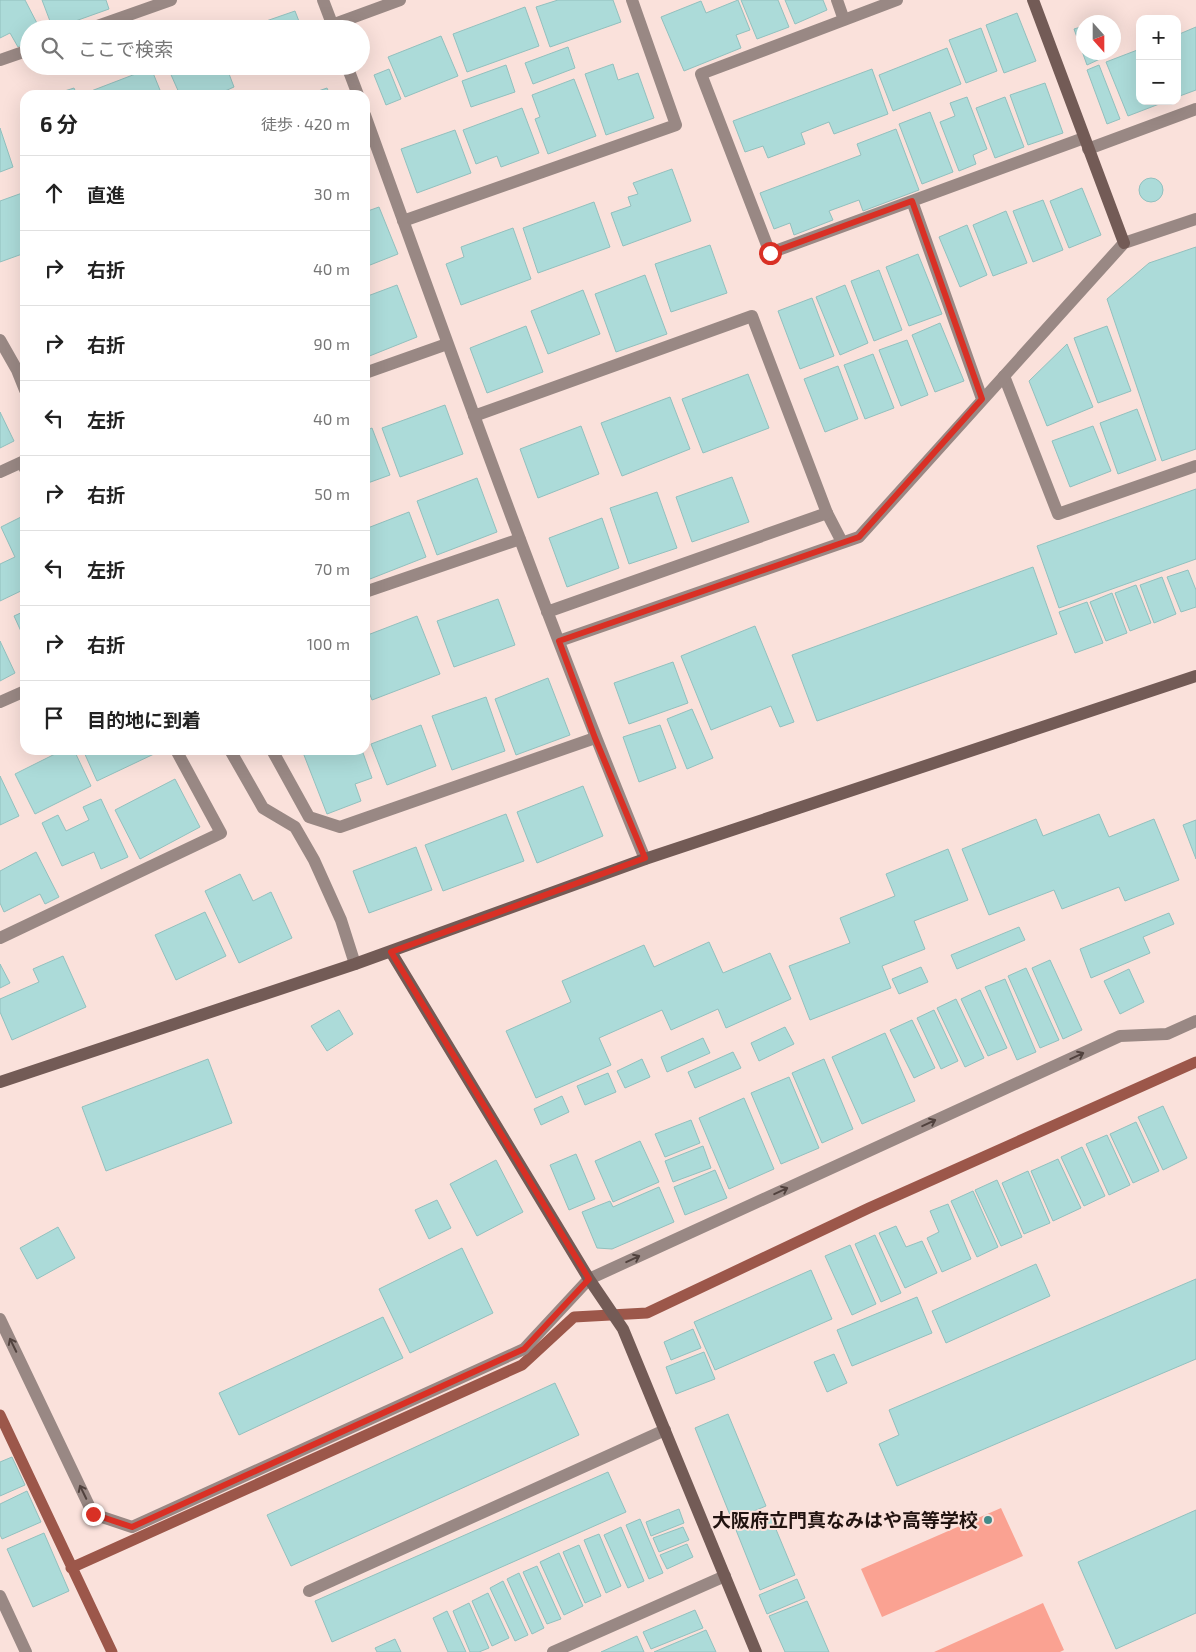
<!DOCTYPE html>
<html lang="ja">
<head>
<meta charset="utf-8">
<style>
	:root { --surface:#fff; --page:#f6f6f6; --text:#222; --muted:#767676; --line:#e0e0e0 }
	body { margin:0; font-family:"Exo 2","Noto Sans JP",sans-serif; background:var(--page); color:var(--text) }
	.controls { position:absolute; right:15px; top:15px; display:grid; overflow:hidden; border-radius:10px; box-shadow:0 5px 20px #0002 }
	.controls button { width:45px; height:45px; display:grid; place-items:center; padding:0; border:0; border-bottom:1px solid var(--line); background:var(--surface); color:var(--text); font:25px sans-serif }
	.compass { position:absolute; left:1076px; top:15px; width:45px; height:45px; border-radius:50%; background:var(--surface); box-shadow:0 5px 20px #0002; rotate:159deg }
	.stop { position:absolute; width:15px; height:15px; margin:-11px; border:4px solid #d93025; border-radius:50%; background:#fff }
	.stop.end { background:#d93025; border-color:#fff; box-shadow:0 1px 5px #0008 }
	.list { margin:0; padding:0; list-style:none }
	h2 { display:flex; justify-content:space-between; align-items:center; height:65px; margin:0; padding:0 20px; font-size:21px }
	h2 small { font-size:16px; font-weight:400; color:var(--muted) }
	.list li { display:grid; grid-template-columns:32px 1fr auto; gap:15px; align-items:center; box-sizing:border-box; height:75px; padding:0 20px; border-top:1px solid var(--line) }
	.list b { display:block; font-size:19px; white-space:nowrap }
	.list em { font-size:16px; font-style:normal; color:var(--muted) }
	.icon { flex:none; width:28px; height:28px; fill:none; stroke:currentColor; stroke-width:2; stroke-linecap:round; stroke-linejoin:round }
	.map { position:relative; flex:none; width:1196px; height:1652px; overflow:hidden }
	.search { position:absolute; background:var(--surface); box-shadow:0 5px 20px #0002; left:20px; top:20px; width:350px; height:55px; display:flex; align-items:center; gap:12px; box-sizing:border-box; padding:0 18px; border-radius:28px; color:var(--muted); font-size:19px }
	.panel { position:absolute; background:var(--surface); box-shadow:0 5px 20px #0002; left:20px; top:90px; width:350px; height:665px; border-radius:15px }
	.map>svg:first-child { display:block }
	.green { fill:#faa292 }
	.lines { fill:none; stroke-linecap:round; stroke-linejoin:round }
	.stream { stroke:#9c574a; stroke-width:11 }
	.building { fill:#acdbd9; stroke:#92c0be }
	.lane { stroke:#998884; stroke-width:12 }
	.street { stroke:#998884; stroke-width:12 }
	.secondary { stroke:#735b56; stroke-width:12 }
	.oneway { stroke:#51423e }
	.route { stroke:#d93025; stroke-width:6 }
	.poi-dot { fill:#438b89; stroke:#fae1db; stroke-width:2 }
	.labels { text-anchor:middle; stroke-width:4; stroke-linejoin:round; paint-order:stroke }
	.poi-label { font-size:19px; font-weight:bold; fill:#211310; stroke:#fae1db; text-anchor:end }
</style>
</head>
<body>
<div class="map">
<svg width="1196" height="1652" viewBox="0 0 1196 1652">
	<rect width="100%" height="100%" fill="#fae1db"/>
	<path class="green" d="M1001,1508L1023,1556L882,1617L861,1569Z
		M1043,1603L1064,1650L1060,1652H934Z"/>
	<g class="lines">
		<path class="stream" d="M0,1415L112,1652
			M71,1568L522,1365L574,1317L647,1313L869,1208L1196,1062"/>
	</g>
	<path class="building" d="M0,0H25L40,29H29V41L18,47L10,33L0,38Z
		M42,0H106L109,9L53,29Z
		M558,0H613L621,22L550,47L536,7Z
		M738,0L750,30L736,35L741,48L684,71L661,17L701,1L706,13Z
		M741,0H778L789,27L757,39Z
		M785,0H823L827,10L795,24Z
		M525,7L539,46L467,72L453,34Z
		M295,11L302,29H246V28Z
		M1017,13L1036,61L1004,73L986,25Z
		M1084,26V52H1098L1100,59L1087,65L1074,29Z
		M1196,27V90L1177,97V35Z
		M981,28L997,71L966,83L949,40Z
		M441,36L458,76L405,97L388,57Z
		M568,47L575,68L533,84L525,63Z
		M947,48L961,84L893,111L879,75Z
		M1140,49V101H1167L1128,116L1106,62Z
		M613,64L618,80L638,73L654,118L606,135L585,74Z
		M506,65L515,92L471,107L462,81Z
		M1099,65L1120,119L1107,124L1087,70Z
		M172,66H226L234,87L216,95H180L168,68Z
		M259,66H284L262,74Z
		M151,68L162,95H87L86,93Z
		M389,69L401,99L386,105L374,75Z
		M872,69L888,114L834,134L829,122L801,133L805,144L768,158L763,146L745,152L733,121Z
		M574,79L596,136L548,154L535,119L540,117L532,95Z
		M1045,83L1063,133L1028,145L1010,95Z
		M74,88L77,95H52Z
		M327,88L330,95H307Z
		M967,97L987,149L973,155L976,164L959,171L940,122L955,116L950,103Z
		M1005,97L1024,147L995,158L976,108Z
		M522,108L539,153L501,167L497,156L476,164L463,130Z
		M930,112L953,172L922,184L899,124Z
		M0,128L13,167L0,172Z
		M896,129L919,190L863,211L859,200L829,211L833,220L794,235L790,223L774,229L760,193L861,155L857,144Z
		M455,130L471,173L417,193L401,149Z
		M672,169L691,221L623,246L611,213L631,206L628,197L638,194L633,183Z
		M1139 190a12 12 0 1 1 24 0a12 12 0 1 1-24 0Z
		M1082,188L1101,235L1069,248L1050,201Z
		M25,192V253L0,262V201Z
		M1043,200L1063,250L1033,262L1013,211Z
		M594,202L610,247L538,273L523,228Z
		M379,207L398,254L365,267V212Z
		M1006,211L1027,263L993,276L973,225Z
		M967,225L987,275L960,287L939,237Z
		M513,228L531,279L461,305L446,264L464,257L461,247Z
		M710,245L727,293L671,312L655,264Z
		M1196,247V449L1162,461L1107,299L1149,263Z
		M918,254L942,314L909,326L886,267Z
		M879,270L902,330L874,341L851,281Z
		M645,275L667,334L616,352L595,294Z
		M397,285L417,337L367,357L365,351V297Z
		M845,285L868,343L840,355L816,297Z
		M583,290L600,334L548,354L531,311Z
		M812,298L834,356L800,369L778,311Z
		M940,323L964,381L935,392L912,335Z
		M526,326L543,372L487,393L470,348Z
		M1107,326L1131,391L1098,403L1074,338Z
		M907,340L928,395L901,406L879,350Z
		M1067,344L1093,407L1047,426L1029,381Z
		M873,354L894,408L865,419L844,365Z
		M838,366L858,419L825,432L804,379Z
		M748,374L769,428L703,453L682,399Z
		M670,397L690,449L622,476L601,423Z
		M445,405L463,454L400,477L382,428Z
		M1137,409L1156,460L1118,474L1100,423Z
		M0,412L14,441L0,448Z
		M581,426L599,474L538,498L520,449Z
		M1093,426L1111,471L1070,487L1052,441Z
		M372,428L390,475L365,484V431Z
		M732,477L749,522L692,542L676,497Z
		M477,478L497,532L437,555L417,501Z
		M1196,489V559L1059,608L1037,546Z
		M657,492L677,548L629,564L610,508Z
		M409,512L426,557L370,579L365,567V529Z
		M25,515V589L0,601V564L15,557L1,527Z
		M602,518L619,568L567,587L549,538Z
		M1033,567L1057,634L817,721L792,655Z
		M1188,570L1196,590V607L1181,612L1167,577Z
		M1162,577L1176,614L1154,623L1140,585Z
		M1136,585L1151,623L1130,631L1115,593Z
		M1112,593L1127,633L1106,641L1090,602Z
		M498,599L515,645L454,667L437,621Z
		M1087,602L1103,643L1075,653L1059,612Z
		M25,611V640L14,616Z
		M417,616L440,674L372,700L365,682V636Z
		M755,626L794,722L780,727L771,706L711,730L681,656Z
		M0,641L15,673L0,681Z
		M673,662L688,703L629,724L614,683Z
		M548,678L570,735L516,755L495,699Z
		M486,697L505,751L452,770L432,716Z
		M692,709L713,758L687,769L667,719Z
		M421,725L436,766L387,785L371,744Z
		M660,725L676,768L639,782L623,737Z
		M63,750H74L91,786L35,814L15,774Z
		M83,750H152L154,754L97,781Z
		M302,750H362L372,778L355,784L361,801L327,814Z
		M0,776L19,816L0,825Z
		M175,779L200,827L140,859L115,810Z
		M583,786L603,836L537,863L517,812Z
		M101,799L128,857L101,869L94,852L62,866L42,823L58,815L66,831L89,820L83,807Z
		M506,814L524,861L443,891L425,845Z
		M1099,814L1109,837L1154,819L1179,880L1125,901L1119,887L1062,909L1054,890L989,915L962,849L1036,819L1043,836Z
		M1196,820V859L1183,825Z
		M416,847L432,890L369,913L353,871Z
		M948,849L968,900L914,921L925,949L882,966L891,988L810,1020L789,966L850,943L840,918L895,896L886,874Z
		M36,852L59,897L45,904L40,894L4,912L0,903V871Z
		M240,874L253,901L271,892L292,938L239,963L205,891Z
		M205,912L226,956L176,980L155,935Z
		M1169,913L1174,924L1143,937L1150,953L1091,978L1080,949Z
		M1019,927L1025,940L957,969L951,955Z
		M709,942L723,973L770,953L791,999L726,1028L718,1009L671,1030L662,1010L599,1038L611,1065L536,1098L506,1031L571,1002L562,981L644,945L654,967Z
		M63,956L86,1007L12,1040L0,1012V999L39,982L33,969Z
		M1050,960L1082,1030L1063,1039L1032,968Z
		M0,964L10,983L0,988Z
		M921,967L928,982L899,994L892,979Z
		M1026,968L1059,1040L1040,1048L1008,976Z
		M1129,969L1144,1002L1120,1014L1104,981Z
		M1005,979L1036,1052L1017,1060L985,987Z
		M980,990L1007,1048L988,1056L961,999Z
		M956,999L984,1058L965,1067L937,1008Z
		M339,1010L353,1034L327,1051L311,1026Z
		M934,1010L958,1061L941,1069L917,1018Z
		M912,1020L935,1068L914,1078L890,1030Z
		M785,1027L794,1044L759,1061L751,1043Z
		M885,1033L915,1101L862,1124L832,1057Z
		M703,1038L710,1053L667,1072L661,1057Z
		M733,1052L741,1068L695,1088L688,1072Z
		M208,1059L232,1123L106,1171L82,1107Z
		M642,1059L650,1077L625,1088L617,1071Z
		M824,1059L853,1129L822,1143L792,1073Z
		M608,1073L616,1092L585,1105L577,1086Z
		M789,1077L819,1148L781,1164L751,1093Z
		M562,1096L569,1112L541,1125L534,1109Z
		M744,1098L774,1169L729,1189L699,1118Z
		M1163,1106L1187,1158L1163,1170L1138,1117Z
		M691,1120L700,1143L665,1157L655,1134Z
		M1136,1122L1159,1171L1133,1183L1110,1134Z
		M1107,1135L1130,1185L1109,1195L1086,1144Z
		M640,1141L659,1182L613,1202L595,1161Z
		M703,1146L711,1168L673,1182L665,1161Z
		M1082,1147L1105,1196L1084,1206L1061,1157Z
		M576,1154L595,1199L569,1210L550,1165Z
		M1058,1159L1081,1208L1053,1221L1031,1171Z
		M496,1160L523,1212L477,1236L450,1184Z
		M715,1170L727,1198L685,1215L674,1187Z
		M1028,1171L1050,1223L1024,1234L1002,1183Z
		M997,1180L1022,1237L1001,1246L975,1190Z
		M659,1187L674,1222L612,1249L597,1248L582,1212L610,1201L613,1207Z
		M973,1191L998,1247L977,1257L951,1201Z
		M437,1200L451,1228L429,1239L415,1210Z
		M948,1204L971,1259L942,1272L927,1238L939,1232L930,1211Z
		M896,1226L906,1247L922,1241L937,1273L905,1288L879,1233Z
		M58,1227L75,1258L37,1279L20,1248Z
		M875,1235L901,1293L881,1302L855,1244Z
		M850,1245L876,1304L852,1315L825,1256Z
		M462,1248L493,1313L410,1353L379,1289Z
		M1036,1264L1050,1296L946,1343L932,1311Z
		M811,1270L832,1319L715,1370L694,1322Z
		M1196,1279V1359L897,1486L879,1444L899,1435L889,1410Z
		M917,1297L932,1333L852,1366L837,1330Z
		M383,1317L403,1358L239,1435L219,1393Z
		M693,1329L701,1348L671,1360L664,1342Z
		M704,1352L715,1379L676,1394L666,1367Z
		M834,1354L847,1383L827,1392L814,1362Z
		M555,1383L579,1435L291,1566L267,1515Z
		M728,1414L766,1506L732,1520L695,1428Z
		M12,1457L25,1485L0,1496V1462Z
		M608,1472L626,1512L332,1642L315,1601Z
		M27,1491L41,1522L2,1539L0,1535V1504Z
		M679,1509L684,1523L651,1536L646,1522Z
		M1196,1510V1613L1116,1649L1078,1562Z
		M770,1515L795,1575L760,1590L736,1530Z
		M640,1519L663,1573L649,1579L626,1525Z
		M621,1527L644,1581L628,1588L604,1535Z
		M683,1527L689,1540L659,1552L653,1538Z
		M44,1533L69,1591L33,1607L7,1549Z
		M599,1534L621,1586L606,1593L584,1540Z
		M687,1544L693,1557L667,1569L660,1555Z
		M579,1545L601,1596L585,1603L563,1552Z
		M559,1553L583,1606L564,1615L540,1562Z
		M537,1566L561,1619L547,1624L523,1572Z
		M519,1573L544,1628L532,1634L507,1579Z
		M797,1579L805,1598L767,1614L759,1595Z
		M503,1581L528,1635L515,1641L490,1588Z
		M488,1593L509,1638L492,1646L472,1601Z
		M807,1601L829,1652H785L769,1616Z
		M469,1603L489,1648L479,1652H470L453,1611Z
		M695,1610L703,1628L651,1649L643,1632Z
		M447,1611L466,1652H448L433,1618Z
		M706,1630L716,1652H654Z
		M637,1636L644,1652H601Z
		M395,1639L401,1652H377L375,1648Z"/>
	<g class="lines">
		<path class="lane" d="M1088,149L1196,109
			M1004,376L1058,514L1196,466
			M827,513L842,542"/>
		<path class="street" d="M323,0L334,29
			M837,0L844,20
			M897,0L701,74L770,253L1084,138
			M332,25L400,0
			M89,29L171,0
			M0,60L29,50
			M347,66L358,95
			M365,115C455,364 544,613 645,859
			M912,201L982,399
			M403,221L676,125L632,0
			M0,340L17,370L25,390
			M365,373L447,344
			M474,416L752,316L827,513L547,612
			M0,472L22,462L25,469
			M365,592L520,539
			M559,641L859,537L1124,243L1196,219
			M0,702L25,691
			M230,750L263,808L295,827L314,860L341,920L355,964
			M272,750L309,817L340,827L595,738
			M0,938L221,833L176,750
			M0,1319L93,1514L132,1527L524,1349L589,1279L1120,1036L1167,1034L1196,1021
			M309,1591L665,1430
			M0,1596L26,1652
			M553,1652L725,1576"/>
		<path class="secondary" d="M1033,0L1124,243
			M391,952L589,1279L623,1329L756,1652
			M0,1082L355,964L645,859L1196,676"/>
	</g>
	<defs><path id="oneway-shaft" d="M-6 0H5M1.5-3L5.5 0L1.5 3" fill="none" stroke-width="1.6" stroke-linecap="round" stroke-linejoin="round" transform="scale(1.25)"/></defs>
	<g class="oneway">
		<use href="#oneway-shaft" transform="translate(1077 1056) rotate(-25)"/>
		<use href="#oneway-shaft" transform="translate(929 1123) rotate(-25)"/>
		<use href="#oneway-shaft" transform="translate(781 1191) rotate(-25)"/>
		<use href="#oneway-shaft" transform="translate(633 1259) rotate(-25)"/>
		<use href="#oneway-shaft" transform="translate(13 1345) rotate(-116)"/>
		<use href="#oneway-shaft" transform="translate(83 1492) rotate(-116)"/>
	</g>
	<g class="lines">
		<path class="route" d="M93,1514L132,1527L524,1349L589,1279L391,952L645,858L595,738L559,641L859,537L982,399L912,201L770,253"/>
	</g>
	<circle class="poi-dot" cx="988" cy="1520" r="5"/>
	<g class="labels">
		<g class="poi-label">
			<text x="978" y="1527">大阪府立門真なみはや高等学校</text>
		</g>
	</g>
</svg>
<div class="controls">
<button>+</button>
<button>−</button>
</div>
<svg class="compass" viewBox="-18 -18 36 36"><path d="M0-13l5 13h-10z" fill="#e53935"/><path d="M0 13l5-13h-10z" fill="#767676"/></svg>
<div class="stop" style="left:770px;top:253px"></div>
<div class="stop end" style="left:93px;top:1514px"></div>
<div class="search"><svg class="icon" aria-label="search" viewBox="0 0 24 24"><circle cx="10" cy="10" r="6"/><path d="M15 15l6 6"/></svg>ここで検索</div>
<section class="panel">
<h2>6 分<small>徒歩 · 420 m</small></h2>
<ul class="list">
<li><svg class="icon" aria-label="ahead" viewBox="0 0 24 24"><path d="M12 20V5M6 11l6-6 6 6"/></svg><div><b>直進</b></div><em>30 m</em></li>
<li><svg class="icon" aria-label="right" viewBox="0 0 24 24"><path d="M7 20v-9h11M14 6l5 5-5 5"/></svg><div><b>右折</b></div><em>40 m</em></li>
<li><svg class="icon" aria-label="right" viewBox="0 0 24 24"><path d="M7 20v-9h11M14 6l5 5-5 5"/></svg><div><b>右折</b></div><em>90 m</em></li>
<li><svg class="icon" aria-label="left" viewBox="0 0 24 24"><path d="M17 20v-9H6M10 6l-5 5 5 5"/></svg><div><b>左折</b></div><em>40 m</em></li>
<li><svg class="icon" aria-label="right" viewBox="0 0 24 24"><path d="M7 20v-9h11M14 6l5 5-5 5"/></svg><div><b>右折</b></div><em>50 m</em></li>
<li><svg class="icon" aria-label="left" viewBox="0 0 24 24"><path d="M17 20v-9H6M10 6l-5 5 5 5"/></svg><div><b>左折</b></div><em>70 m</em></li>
<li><svg class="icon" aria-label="right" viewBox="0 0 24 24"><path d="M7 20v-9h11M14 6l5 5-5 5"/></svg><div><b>右折</b></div><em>100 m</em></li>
<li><svg class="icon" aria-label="arrive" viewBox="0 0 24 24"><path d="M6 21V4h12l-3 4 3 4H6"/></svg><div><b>目的地に到着</b></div></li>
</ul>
</section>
</div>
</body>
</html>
